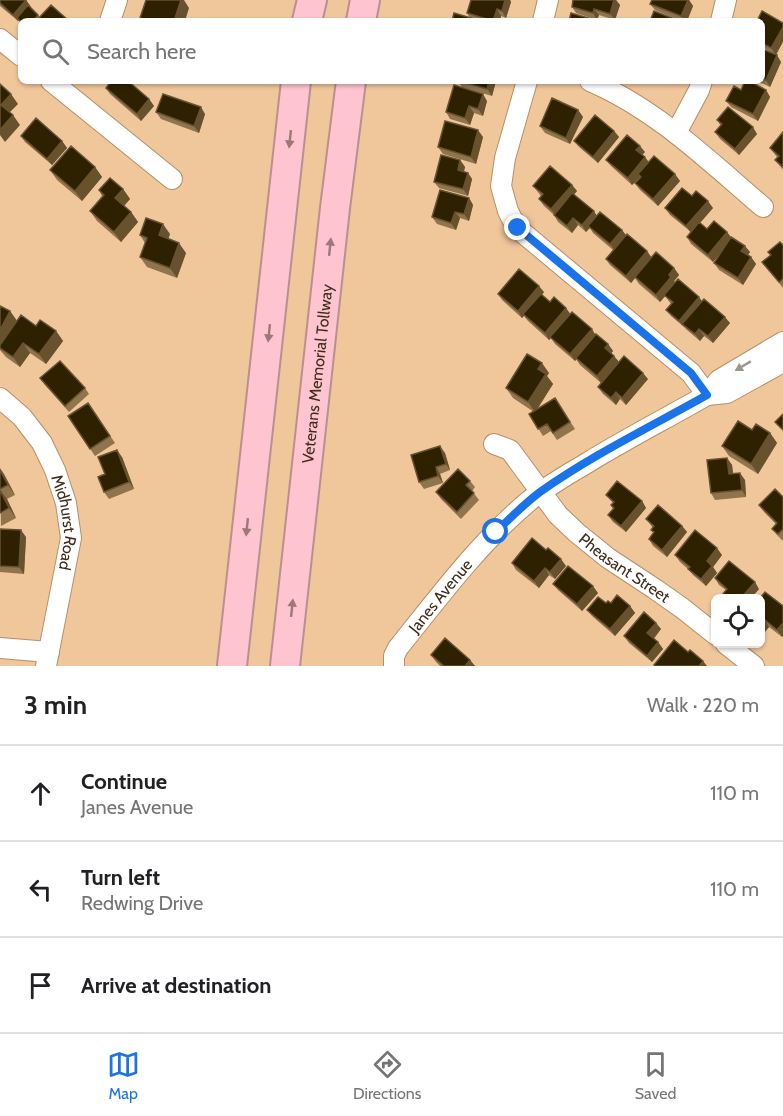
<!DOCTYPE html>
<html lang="en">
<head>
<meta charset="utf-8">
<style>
	:root { --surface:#fff; --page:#f6f6f6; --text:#202124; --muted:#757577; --line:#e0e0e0; --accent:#1a73e8 }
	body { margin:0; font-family:Cabin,sans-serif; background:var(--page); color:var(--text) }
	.controls { position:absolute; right:18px; bottom:18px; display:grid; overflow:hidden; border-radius:9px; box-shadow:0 2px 4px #0004 }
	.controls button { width:54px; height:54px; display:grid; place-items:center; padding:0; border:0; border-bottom:2px solid var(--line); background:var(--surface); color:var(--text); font:30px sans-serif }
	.stop { position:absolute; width:18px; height:18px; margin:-14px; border:4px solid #1a73e8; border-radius:50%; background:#fff }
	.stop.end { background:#1a73e8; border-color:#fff; box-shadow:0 2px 6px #0008 }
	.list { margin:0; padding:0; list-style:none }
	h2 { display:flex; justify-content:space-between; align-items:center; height:78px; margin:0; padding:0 24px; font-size:26px }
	h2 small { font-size:20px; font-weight:400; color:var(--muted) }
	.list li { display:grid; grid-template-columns:39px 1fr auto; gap:18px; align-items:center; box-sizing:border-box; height:96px; padding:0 24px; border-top:2px solid var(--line) }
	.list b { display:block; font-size:22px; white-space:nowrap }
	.list p { margin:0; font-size:20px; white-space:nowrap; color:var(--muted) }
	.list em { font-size:20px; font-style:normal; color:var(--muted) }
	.icon { flex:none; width:33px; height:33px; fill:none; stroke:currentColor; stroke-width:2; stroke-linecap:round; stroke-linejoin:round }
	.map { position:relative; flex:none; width:783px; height:666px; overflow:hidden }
	.search { position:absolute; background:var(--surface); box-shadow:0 2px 4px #0004; left:18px; right:18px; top:18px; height:66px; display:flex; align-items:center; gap:15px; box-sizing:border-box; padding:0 21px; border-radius:9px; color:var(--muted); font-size:22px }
	.sheet { height:366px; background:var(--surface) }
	nav { display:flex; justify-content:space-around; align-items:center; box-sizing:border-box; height:84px; border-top:2px solid var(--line); background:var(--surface); font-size:16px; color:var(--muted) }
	nav a { display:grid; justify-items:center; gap:3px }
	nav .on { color:var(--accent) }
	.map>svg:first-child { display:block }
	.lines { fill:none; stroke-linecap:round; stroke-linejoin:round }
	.minor-casing { stroke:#b78e66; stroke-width:22 }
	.highway-casing { stroke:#ba8f91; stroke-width:32 }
	.minor { stroke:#fff; stroke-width:20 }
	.highway { stroke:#fec5d0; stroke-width:28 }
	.wall { fill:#8f744e }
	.shaded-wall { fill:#68522e }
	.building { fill:#2e2100; stroke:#68522e; stroke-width:1.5 }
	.oneway { fill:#9e7876 }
	.oneway2 { fill:#9e968d }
	.route { stroke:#1a73e8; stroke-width:8 }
	.labels { text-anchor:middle; stroke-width:6; stroke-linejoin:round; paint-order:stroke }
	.street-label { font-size:16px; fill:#3d2c1b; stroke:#fed3a8 }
</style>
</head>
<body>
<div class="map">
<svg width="783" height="666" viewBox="0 0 783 666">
	<rect width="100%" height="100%" fill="#f0c69b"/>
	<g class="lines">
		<g class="minor-casing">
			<g id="minor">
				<path d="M110,21L117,0"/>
				<path d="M543,21L548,0"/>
				<path d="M721,21L726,0"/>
				<path d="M0,39L21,56"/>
				<path d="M51,81L172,179"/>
				<path d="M527,81L505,158L501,186L508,211L512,219L523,233L691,373L707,395"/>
				<path d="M590,81C656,109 709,161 763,207"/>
				<path d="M676,133L699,90L702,81"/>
				<path d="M707,395L727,393L783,362"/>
				<path id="s1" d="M0,398L22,417L42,443L55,470L66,503L71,538L46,666"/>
				<path id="s2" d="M494,444L510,450L558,515L577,533L608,558L655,589L682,608L716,635"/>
				<path d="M726,644L754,666"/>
				<path d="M0,648L49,652"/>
				<path id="s3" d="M394,666V656L398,648C439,597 479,543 529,501C547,486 567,475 587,463C626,439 667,418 707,395L719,380L783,342"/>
			</g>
		</g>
		<g class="highway-casing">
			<g id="highway">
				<path d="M307,21L312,0"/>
				<path d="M361,21L365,0"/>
				<path d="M232,666L296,81"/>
				<path id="s4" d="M285,666L335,208L351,81"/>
			</g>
		</g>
		<use href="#minor" class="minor"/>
		<use href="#highway" class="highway"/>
	</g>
	<path class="wall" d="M0,0H26L31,7H30L40,17L69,21H21V23L19,20L18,21L0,6Z
		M471,0H510L511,2L506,18L501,16L500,21H452L470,18L467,13Z
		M573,0H616L620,5L615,20L599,15L597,20L576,13L572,7Z
		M652,0H689L693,6L687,21H681L655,10L650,4Z
		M762,21L776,55L762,47Z
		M762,49L781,62L770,87L757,81H762Z
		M458,81H496L492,96L462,87Z
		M654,81H667L666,84Z
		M106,88L149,99L154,106L141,121L110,94Z
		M741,90H766L770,97L758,121L731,107L726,101Z
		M487,101L483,116L474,113L470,125L450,119L446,112Z
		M578,110L583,117L570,144L545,133L540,126Z
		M156,112L205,114L199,133L161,119Z
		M717,120L757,134L739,155L720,139L715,132L721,126Z
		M614,131L619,137L598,163L579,147L574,141Z
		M783,132V170L775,160L777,157L770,148Z
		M21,136L62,141L67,148L52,165L25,142Z
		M483,137L476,164L443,154L438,147Z
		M645,152L642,155L649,162L680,181L658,206L640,190L635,183L640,177L632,185L611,166L606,160Z
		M460,160L465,167L464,172L468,173L472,179L468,196L439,188L434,182Z
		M95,167L102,177L82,201L57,180L50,170Z
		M572,185L577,191L574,194L597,216L622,230L626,235L651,257L674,268L679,275L674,281L675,282L702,301L730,323L713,343L704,336L700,341L687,330L684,327L671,316L666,310L671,304L665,296L660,302L639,284L635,278L631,283L610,265L606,259L613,250L593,233L590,228L586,232L578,225L572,233L558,222L554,215L544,206L539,199L541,196L533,186Z
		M123,189L130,199L124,206L131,212L138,222L121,242L97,221L90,211L102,196L99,190Z
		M692,196L713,208L700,223L707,229L727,232L731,237L750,252L748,255L751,257L756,264L743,285L719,270L714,263L721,252L713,262L691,244L687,237L691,232L670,215L665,208Z
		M469,198L473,205L469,221L460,218L456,230L437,224L432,217Z
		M170,234L168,239L186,253L177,278L147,267L140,257L145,243L140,235Z
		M783,245V288L762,262Z
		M544,292L542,295L550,302L566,308L570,314L608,344L613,351L611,353L619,362L601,383L580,365L576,359L575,361L555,344L551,338L549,340L528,321L524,316L522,318L502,300L498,294Z
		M0,306L10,311L17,321L56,331L63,341L46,364L30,353L20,367L6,357L0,350Z
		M549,373L547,376L553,384L537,410L555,398L575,429L557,440L551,431L543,436L529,414L534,412L513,398L506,388Z
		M40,378L85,388L89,394L69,412L45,385Z
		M648,379L626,405L620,399L616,405L603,394L598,387Z
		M88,403L115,443L95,456L68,416Z
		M770,433L777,443L758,474L729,456L722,446Z
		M445,453L450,470L440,474L443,483L424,489L419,482Z
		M122,457L134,489L109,499L104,492L105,474Z
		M727,458L732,465L733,474L745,480L746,497L715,500L711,493Z
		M0,468L15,495L7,499L16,518L1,526Z
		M470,481L475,487L472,491L479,500L461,519L441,499L436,492Z
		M606,495L642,501L646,508L626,532L613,522L608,515L613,509L611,505L613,503Z
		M783,497V541L777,535L772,529L776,524L764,512L759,505Z
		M646,519L682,526L687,532L667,557L653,546L649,539L654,533L651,530L653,528Z
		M0,529L26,537L24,574L0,572Z
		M675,555H722L713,567L717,573L706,586L693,575L688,569L680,562Z
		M512,563L566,566L555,579L549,575L539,588L516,570Z
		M715,578L759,589L751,598H724L722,595L726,590L719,585Z
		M553,584L598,593L582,611L558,590Z
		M760,598L782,637L769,627L764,633L760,630Z
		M606,603H611L630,606L635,613L615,636L592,616L587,610Z
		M656,623L661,629L654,639L658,642L663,649L652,662L629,643L624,636Z
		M431,655L470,660L475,666H440L436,662Z"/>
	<path class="shaded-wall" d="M26,0L31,7L19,20L17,18L19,20L18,21L13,15Z
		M181,0H184L189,8L185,21H174Z
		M505,0H510L511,2L506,18L502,11Z
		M614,0H616L620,5L615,20L610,14Z
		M688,0H689L693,6L687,21H685L681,16Z
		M497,9L501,16L500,21H493Z
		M594,9L599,15L597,20L593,13Z
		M783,27V42L776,55L771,48Z
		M777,55L781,62L770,87L766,80Z
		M489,81H496L492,96L487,89Z
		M766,90L770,97L758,121L753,114Z
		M11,94L18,104L8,114L1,105Z
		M483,94L487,101L483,116L478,109Z
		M149,99L154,106L141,121L137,114Z
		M469,106L474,113L470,125L465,118Z
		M201,107L205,114L199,133L194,126Z
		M578,110L583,117L570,144L566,138Z
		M13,115L20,125L5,142L0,135V130Z
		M753,127L757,134L739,155L735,149Z
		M478,130L483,137L476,164L471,157Z
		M614,131L619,137L598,163L593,157Z
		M62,141L67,148L52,165L47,159Z
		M640,146L645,152L641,156L636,150Z
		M645,157L650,164L638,174L640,177L632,185L628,178Z
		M460,160L465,167L462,177L458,170Z
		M95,167L102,177L82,201L75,191Z
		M468,173L472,179L468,196L463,189Z
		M675,174L680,181L658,206L653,199Z
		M572,185L577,191L556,216L551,209Z
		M123,189L130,199L122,208L115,198Z
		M469,198L473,205L469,221L464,214Z
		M708,201L713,208L691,233L686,226Z
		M594,211L598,218L586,232L582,225Z
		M131,212L138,222L121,242L114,232Z
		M455,212L460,218L456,230L451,223Z
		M573,218L578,225L572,233L567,226Z
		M163,224L170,234L166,245L159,235Z
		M622,230L627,237L615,251L610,244Z
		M727,232L732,239L713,262L708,255Z
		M179,243L186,253L177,278L170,268Z
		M745,246L750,252L746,258L741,251Z
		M647,251L652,258L631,283L626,276Z
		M751,257L756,264L743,285L738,278Z
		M674,268L679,275L674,281L676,284L660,302L656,295L669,275Z
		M539,286L544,292L522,318L518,311Z
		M699,297L704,304L682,324L684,327L679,321Z
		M566,308L571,315L549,340L545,333Z
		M10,311L17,321L0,348V330Z
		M725,317L730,323L713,343L708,336Z
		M592,329L596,336L575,361L570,354Z
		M699,329L704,336L700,341L695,334Z
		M56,331L63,341L46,364L39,354Z
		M23,343L30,353L20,367L13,357Z
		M608,344L613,351L610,355L605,348Z
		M614,356L619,362L601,383L597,376Z
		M542,363L549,373L547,376L553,384L535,412L528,402L538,369Z
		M643,373L648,379L626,405L622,398Z
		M616,392L620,399L616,405L611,398Z
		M770,433L777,443L758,474L751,464Z
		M440,446L445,453L450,470L446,464Z
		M117,450L122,457L134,489L129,482Z
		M727,458L732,465L734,481L729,474Z
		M436,467L440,474L443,483L438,476Z
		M0,468L4,474L15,495L8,485Z
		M740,473L745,480L746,497L742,490Z
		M0,490L7,499L16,518L9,508Z
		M642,501L646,508L626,532L621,526Z
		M682,526L687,532L667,557L662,550Z
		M21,530L26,537L24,574L19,567Z
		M717,548L722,555L713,567L717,573L706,586L701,579L707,561Z
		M561,559L566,566L555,579L550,572Z
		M545,568L549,575L539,588L534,581Z
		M755,582L759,589L751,598H741Z
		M593,586L598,593L582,611L577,604Z
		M630,606L635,613L615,636L610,629Z
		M765,620L769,627L764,633L760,628V625Z
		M656,623L661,629L652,640L647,633Z
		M783,623V636L782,637L777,630Z
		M658,642L663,649L652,662L647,656Z
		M470,660L475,666H465Z
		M703,661L707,666H699Z"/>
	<path class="building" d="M0,0H26L13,15L0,3Z
		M146,0H181L174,21H150L140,18Z
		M471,0H505L502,11L497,9L493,21L467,13Z
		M573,0H614L610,14L594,9L593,13L572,7Z
		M652,0H688L681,16L650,4Z
		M28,5L38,15L33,21L21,22L17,18Z
		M51,5L69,21H36Z
		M654,11L672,18L671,21H650Z
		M762,11L783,23V27L771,48L762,43V21H757Z
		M454,13L481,21H452Z
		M571,13L598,21H569Z
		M762,49L777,55L766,80L762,79Z
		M111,81H128L149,99L137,114L106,88Z
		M459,81H489L487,89Z
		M745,81H749L766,90L753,114L726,101L734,86L741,90Z
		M0,84L11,94L1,105L13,115L0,130Z
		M454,85L483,94L478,109L469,106L465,118L446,112Z
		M163,94L201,107L194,126L156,112Z
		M552,98L578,110L566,138L540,126Z
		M728,107L753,127L735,149L715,132L722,124L717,120Z
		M595,115L614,131L593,157L574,141Z
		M36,118L62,141L47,159L21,136Z
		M445,121L478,130L471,157L438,147Z
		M783,132V167L775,160L779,156L770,148Z
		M627,135L640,146L636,150L645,157L628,178L606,160Z
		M71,146L95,167L75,191L50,170Z
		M441,155L460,160L458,170L468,173L463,189L434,182Z
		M654,156L675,174L653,199L635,183L641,177L638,174Z
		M550,166L572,185L551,209L539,199L543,194L533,186Z
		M110,178L123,189L115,198L131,212L114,232L90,211L104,195L99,190Z
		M682,188L692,196L696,191L708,201L686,226L665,208Z
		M440,190L469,198L464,214L455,212L451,223L432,217Z
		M572,193L594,211L582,225L573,218L567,226L554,215Z
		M600,212L622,230L610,244L588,226Z
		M146,218L163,224L159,235L179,243L170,268L140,257L147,238L140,235Z
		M714,221L727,232L708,255L687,237L699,222L707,229Z
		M627,234L647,251L626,276L606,259Z
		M731,237L745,246L741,251L751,257L738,278L714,263Z
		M780,242L783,245V279L779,282L762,262L771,255L768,252Z
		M656,252L674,268L669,275L671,277L656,295L635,277Z
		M519,269L539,286L518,311L498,294Z
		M678,279L699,297L679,321L666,310L673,302L664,295Z
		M541,294L550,302L554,297L566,308L545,333L523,314Z
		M704,299L725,317L708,336L699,329L695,334L682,324Z
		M0,306L10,311L0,330Z
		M572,312L592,329L570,354L550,337Z
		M21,315L36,326L40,320L56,331L39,354L23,343L13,357L0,348V345Z
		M596,334L608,344L605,348L614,356L597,376L576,358Z
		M527,354L542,363L538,369L546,374L528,402L506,388Z
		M624,356L643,373L622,398L616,392L611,398L598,387Z
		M60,361L85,388L65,406L40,378Z
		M555,398L570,422L553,433L547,424L538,429L529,414Z
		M88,403L110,436L90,449L68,416Z
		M783,414V430L775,422Z
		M738,421L752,430L756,424L770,433L751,464L722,446Z
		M440,446L446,464L436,467L438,476L419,482L411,455Z
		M117,450L129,482L104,492L98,477L105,474L98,457Z
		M727,458L729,474L740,473L742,490L711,493L707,460Z
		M458,469L470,481L466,485L474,493L457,512L436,492Z
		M0,470L8,485L0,489Z
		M617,481L642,501L621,526L608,515L614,508L611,505L614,502L606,495Z
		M775,489L783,497V529L778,534L772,529L777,523L759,505Z
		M0,490L9,508L0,513Z
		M658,505L682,526L662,550L649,539L654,532L651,530L654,526L646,519Z
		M0,529L21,530L19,567L0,566Z
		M695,530L717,548L707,561L712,566L701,579L688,569L690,567L675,555Z
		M532,538L546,550L548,548L561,559L550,572L545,568L534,581L512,563Z
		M729,561L755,582L741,598H726L722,595L727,589L715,578Z
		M568,566L593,586L577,604L553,584Z
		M765,592L783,606V623L777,630L765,620L760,625V598Z
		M617,595L630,606L610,629L587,610L598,597L606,603L608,601L611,603Z
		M644,612L656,623L647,633L658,642L647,656L624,636Z
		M445,638L470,660L465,666H444L431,655Z
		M674,640L688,652L690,650L703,661L699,666H655L654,665Z"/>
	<defs><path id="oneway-solid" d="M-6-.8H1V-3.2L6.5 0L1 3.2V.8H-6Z" transform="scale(1.5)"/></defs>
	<g class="oneway">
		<use href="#oneway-solid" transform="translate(290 139) rotate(96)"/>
		<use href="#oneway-solid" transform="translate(330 247) rotate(-84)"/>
		<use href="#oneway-solid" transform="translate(269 333) rotate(96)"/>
		<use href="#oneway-solid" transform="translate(247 527) rotate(96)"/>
		<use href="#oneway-solid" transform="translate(292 608) rotate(-84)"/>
	</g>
	<use class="oneway2" href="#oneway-solid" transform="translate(743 366) rotate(149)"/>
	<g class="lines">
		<path class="route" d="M496,532C510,518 524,504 540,492C592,455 652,426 707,395L691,373L518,228"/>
	</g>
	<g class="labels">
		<g class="street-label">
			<text dy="6" stroke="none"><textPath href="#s4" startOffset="294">Veterans Memorial Tollway</textPath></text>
			<text dy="6" stroke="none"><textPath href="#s1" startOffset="146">Midhurst Road</textPath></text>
			<text dy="6" stroke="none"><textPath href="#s2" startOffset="183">Pheasant Street</textPath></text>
			<text dy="6" stroke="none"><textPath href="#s3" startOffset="86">Janes Avenue</textPath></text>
		</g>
	</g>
</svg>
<div class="controls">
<button><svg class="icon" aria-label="locate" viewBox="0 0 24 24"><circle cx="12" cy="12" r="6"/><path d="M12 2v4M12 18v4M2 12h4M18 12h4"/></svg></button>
</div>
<div class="stop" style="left:496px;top:532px"></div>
<div class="stop end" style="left:518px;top:228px"></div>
<div class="search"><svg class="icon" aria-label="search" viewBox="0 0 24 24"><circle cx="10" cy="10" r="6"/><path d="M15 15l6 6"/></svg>Search here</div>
</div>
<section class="sheet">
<h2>3 min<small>Walk · 220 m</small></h2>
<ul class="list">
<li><svg class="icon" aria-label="ahead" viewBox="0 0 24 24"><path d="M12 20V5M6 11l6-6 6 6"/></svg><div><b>Continue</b><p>Janes Avenue</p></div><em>110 m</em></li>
<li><svg class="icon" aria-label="left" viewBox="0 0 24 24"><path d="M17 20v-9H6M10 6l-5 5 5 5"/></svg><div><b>Turn left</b><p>Redwing Drive</p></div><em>110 m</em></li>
<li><svg class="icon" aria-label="arrive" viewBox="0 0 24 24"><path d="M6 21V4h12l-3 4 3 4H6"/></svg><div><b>Arrive at destination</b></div></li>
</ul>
</section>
<nav>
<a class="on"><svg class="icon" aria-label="map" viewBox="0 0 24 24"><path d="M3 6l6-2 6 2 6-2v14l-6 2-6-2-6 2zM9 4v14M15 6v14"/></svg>Map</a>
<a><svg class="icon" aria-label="directions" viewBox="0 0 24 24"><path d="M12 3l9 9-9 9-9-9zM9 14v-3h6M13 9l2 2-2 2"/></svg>Directions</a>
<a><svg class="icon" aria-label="saved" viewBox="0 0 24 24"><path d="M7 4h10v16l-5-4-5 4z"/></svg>Saved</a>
</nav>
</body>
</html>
